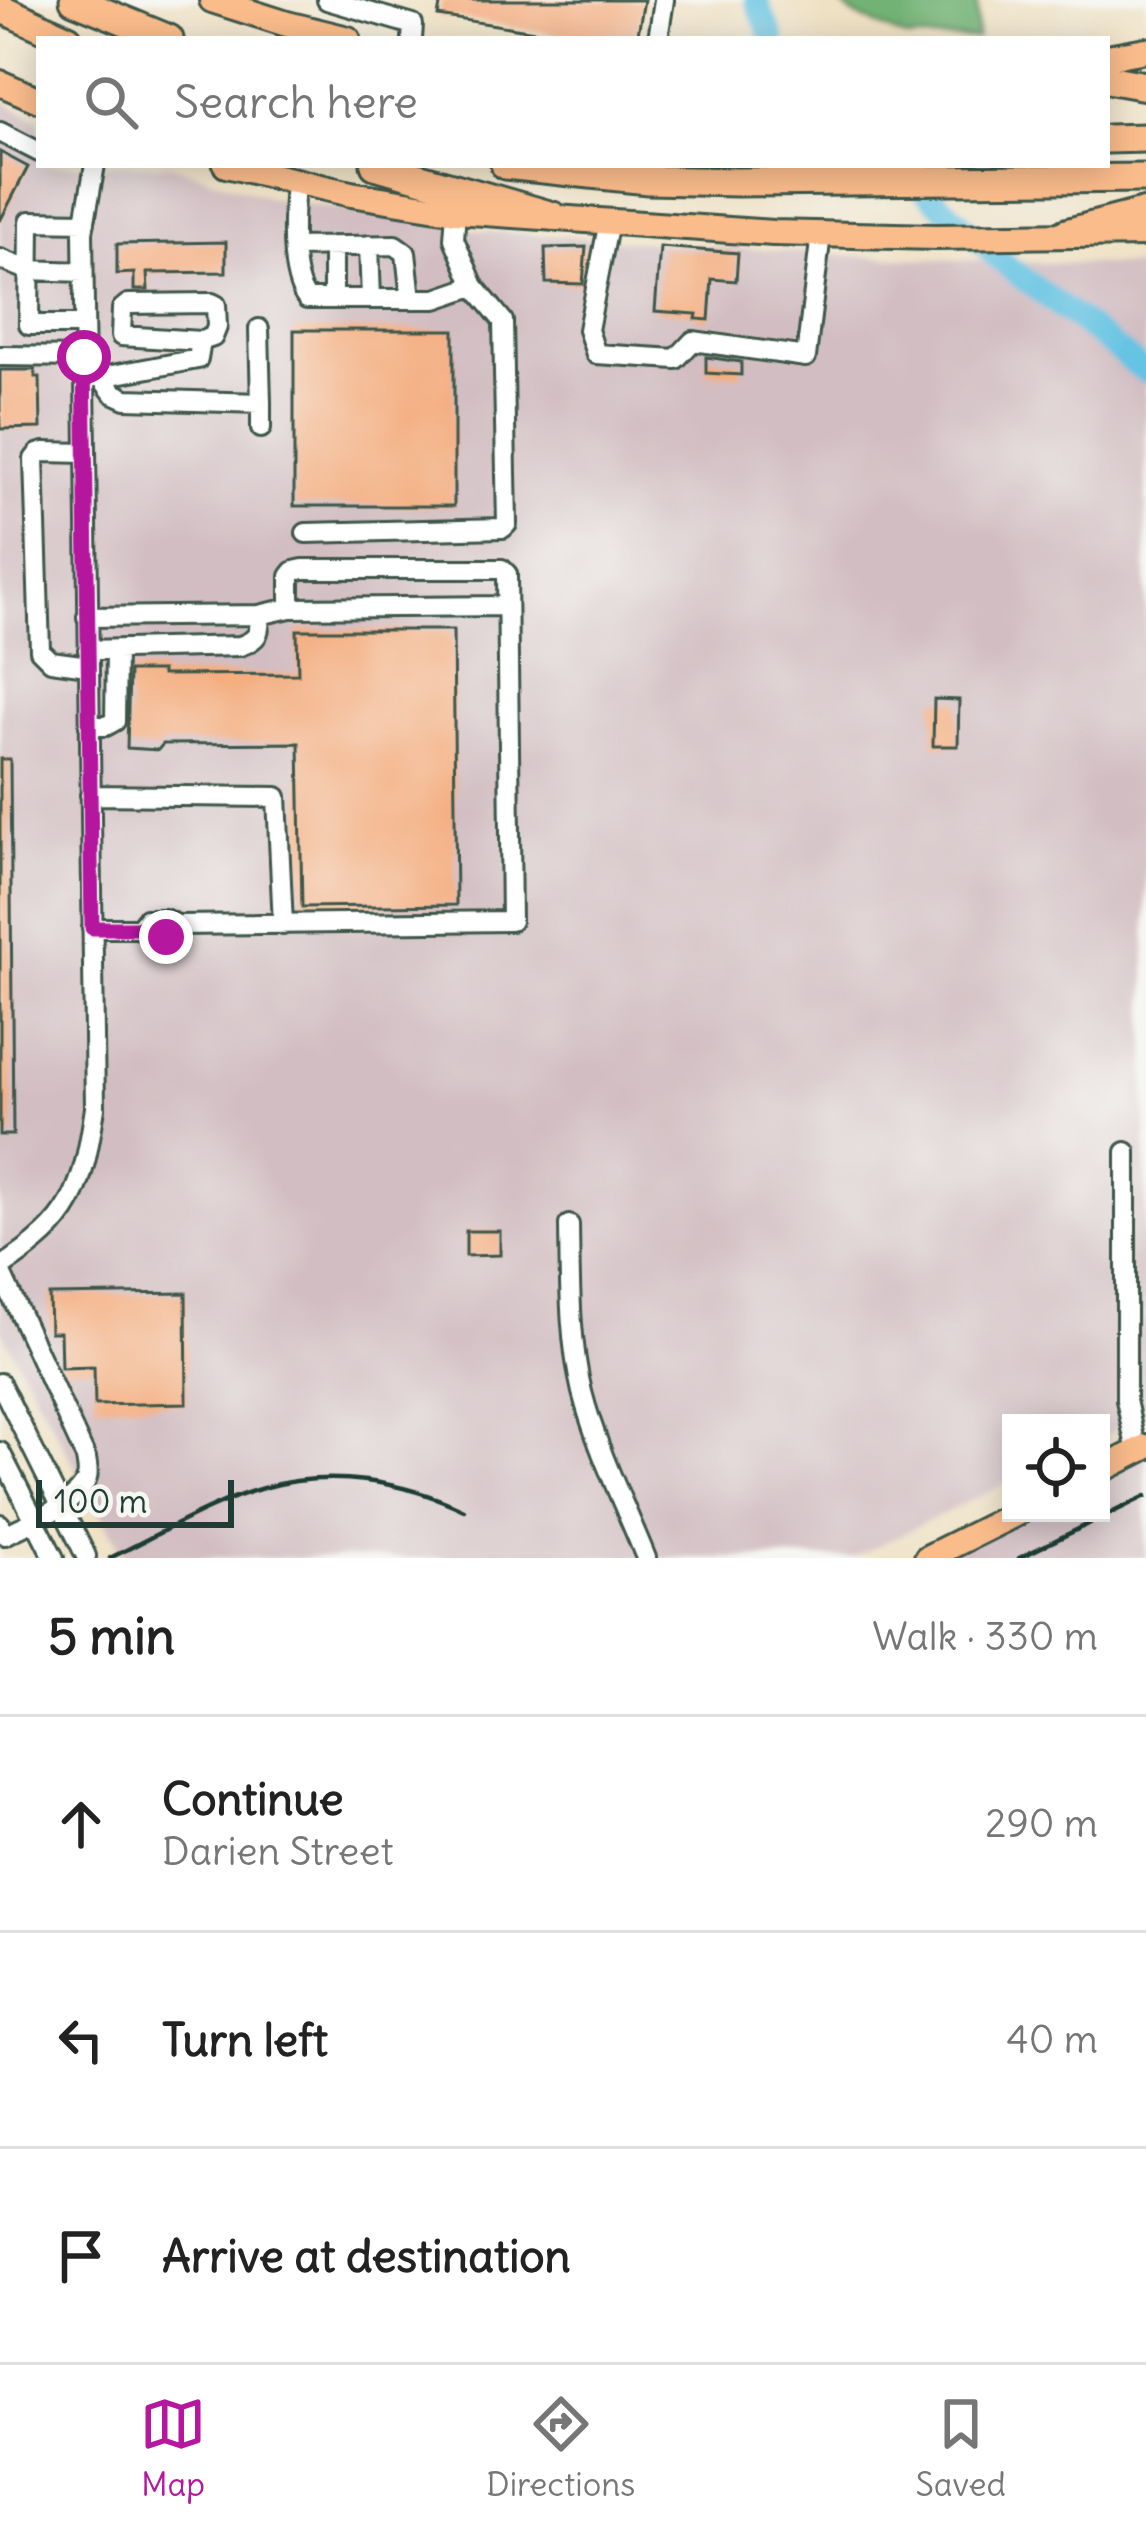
<!DOCTYPE html>
<html lang="en">
<head>
<meta charset="utf-8">
<style>
	:root { --surface:#fff; --page:#f6f6f6; --text:#222; --muted:#767676; --line:#e0e0e0; --accent:#b5179e }
	body { margin:0; font-family:Delius,sans-serif; background:var(--page); color:var(--text) }
	.controls { position:absolute; right:36px; bottom:36px; display:grid; overflow:hidden; border-radius:0px; box-shadow:0 6px 30px #0003 }
	.controls button { width:108px; height:108px; display:grid; place-items:center; padding:0; border:0; border-bottom:3px solid var(--line); background:var(--surface); color:var(--text); font:60px sans-serif }
	.scale { position:absolute; left:36px; bottom:30px; width:198px; box-sizing:border-box; padding-left:12px; border:6px solid #1f3d34; border-top:0; font-size:33px; line-height:42px; white-space:nowrap; color:#1f3d34; -webkit-text-stroke:9px #f6f6f2; paint-order:stroke }
	.stop { position:absolute; width:36px; height:36px; margin:-27px; border:9px solid #b5179e; border-radius:50%; background:#fff }
	.stop.end { background:#b5179e; border-color:#fff; box-shadow:0 3px 12px #0008 }
	.list { margin:0; padding:0; list-style:none }
	h2 { display:flex; justify-content:space-between; align-items:center; height:156px; margin:0; padding:0 48px; font-size:51px }
	h2 small { font-size:39px; font-weight:400; color:var(--muted) }
	.list li { display:grid; grid-template-columns:78px 1fr auto; gap:36px; align-items:center; box-sizing:border-box; height:216px; padding:0 48px; border-top:3px solid var(--line) }
	.list b { display:block; font-size:45px; white-space:nowrap }
	.list p { margin:0; font-size:39px; white-space:nowrap; color:var(--muted) }
	.list em { font-size:39px; font-style:normal; color:var(--muted) }
	.icon { flex:none; width:66px; height:66px; fill:none; stroke:currentColor; stroke-width:2; stroke-linecap:round; stroke-linejoin:round }
	.map { position:relative; flex:none; width:1146px; height:1558px; overflow:hidden }
	.search { position:absolute; background:var(--surface); box-shadow:0 6px 30px #0003; left:36px; right:36px; top:36px; height:132px; display:flex; align-items:center; gap:30px; box-sizing:border-box; padding:0 42px; border-radius:0px; color:var(--muted); font-size:45px }
	.sheet { height:804px; background:var(--surface) }
	nav { display:flex; justify-content:space-around; align-items:center; box-sizing:border-box; height:168px; border-top:3px solid var(--line); background:var(--surface); font-size:33px; color:var(--muted) }
	nav a { display:grid; justify-items:center; gap:6px }
	nav .on { color:var(--accent) }
	.map>svg:first-child { display:block }
	.industrial { fill:#d2bec2 }
	.forest { fill:#72b274; stroke:#487854; stroke-width:3 }
	.lines { fill:none; stroke-linecap:round; stroke-linejoin:round }
	.river { stroke:#65c3e3; stroke-width:24 }
	.building { fill:#f4ae80 }
	.minor-casing { stroke:#3e564a; stroke-width:24 }
	.major-casing { stroke:#3e564a; stroke-width:30 }
	.highway-casing { stroke:#3e564a; stroke-width:33 }
	.minor { stroke:#fff; stroke-width:18 }
	.major { stroke:#fabc8b; stroke-width:24 }
	.highway { stroke:#fabc8b; stroke-width:27 }
	.rail { stroke:#1f3d34; stroke-width:4.5 }
	.route { stroke:#b5179e; stroke-width:15 }
</style>
</head>
<body>
<div class="map">
<svg width="1146" height="1558" viewBox="0 0 1146 1558">
	<rect width="100%" height="100%" fill="#f6f6f2"/>
	<filter id="ink" filterUnits="userSpaceOnUse"><feTurbulence type="fractalNoise" baseFrequency=".00833" numOctaves="2"/><feDisplacementMap in="SourceGraphic" scale="24" xChannelSelector="R" yChannelSelector="G"/><feConvolveMatrix kernelMatrix="1 2 1 2 8 2 1 2 1" color-interpolation-filters="sRGB"/></filter>
	<filter id="wash" filterUnits="userSpaceOnUse"><feTurbulence type="fractalNoise" baseFrequency=".004" numOctaves="4" result="noise"/><feDisplacementMap in="SourceGraphic" scale="48" xChannelSelector="R" yChannelSelector="G"/><feGaussianBlur stdDeviation="2.7" result="paint"/><feColorMatrix in="noise" values="0 0 0 0 0 0 0 0 0 0 0 0 0 0 0 0 0 1.4 0 .05"/><feComposite in="paint" operator="in"/></filter>
	<g filter="url(#wash)">
		<rect width="100%" height="100%" fill="#efe1c4"/>
		<path class="industrial" d="M0,99L39,121V165H171L271,198L484,231L868,257L1146,266V1416L1101,1437V1423H1011V1481L852,1558H125L0,1329Z
			M1146,1453V1558H933L1025,1513H1101V1475Z"/>
		<path class="forest" d="M837,0H977V39H908L852,14Z"/>
		<g class="lines">
			<path class="river" d="M756,0L773,39
				M898,165L1007,266L1146,372"/>
		</g>
		<g id="blocks">
			<path class="building" d="M441,0H644L637,39H586L438,16Z
				M0,152L28,167L0,221Z
				M226,242V272L147,273L148,290H134V273L117,274V244Z
				M586,247L583,284L546,283L545,248Z
				M660,247L738,253L736,281L712,279L709,320L696,319L697,314L655,311Z
				M294,330H454V506H294Z
				M706,357L741,362V375L706,373Z
				M0,370H35V377H40L41,428L0,429Z
				M297,630H453L456,905L302,907L299,743L163,744L158,750L127,748L129,671H162V675L298,674Z
				M934,699L959,700L958,746H933Z
				M0,759H10L13,1135H0Z
				M466,1231H500V1255L466,1256Z
				M186,1293L187,1403L95,1405L94,1367L61,1368L60,1332H50L49,1295Z"/>
		</g>
	</g>
	<g filter="url(#ink)">
		<use href="#blocks" fill-opacity="0" stroke="#3e564a" stroke-width="3"/>
		<g class="lines">
			<g class="minor-casing">
				<path id="minor" d="M327,0L413,25L412,39
					M658,39L664,0
					M0,132L39,152
					M295,182C293,211 288,276 307,299H436L474,286
					M609,221L588,330L596,354L676,359L693,341L806,357L821,234
					M369,245L371,299
					M295,247L395,245L406,253L411,299
					M0,259L28,270L83,272
					M333,299V246
					M84,325H29L30,221L85,222
					M0,356L84,357
					M84,377H101L198,359L201,341L213,337L217,327L216,305L212,303L128,304L122,309L121,336L201,341
					M101,377L113,393L126,399L261,403L259,329
					M261,403V428
					M85,453L44,452L38,454L34,459L40,650L51,661L88,666
					M306,533L503,528L507,524L503,321L474,286L454,239L456,211
					M290,608L507,606
					M87,617L259,615L290,608V576L294,571L303,569H502L507,574L511,921L177,925L164,919H146L139,928H92
					M88,650L240,646C257,640 261,634 259,615
					M89,726H106L115,721L116,650
					M90,795L277,797L283,925
					M139,928C154,941 164,939 177,925
					M1126,1152V1400L1137,1452
					M569,1225C570,1281 569,1337 582,1392C597,1450 624,1503 646,1558
					M0,1268C74,1220 82,1192 95,1108L83,232L95,165
					M0,1271L86,1458C87,1465 89,1472 87,1478C79,1504 28,1523 5,1535L0,1524
					M0,1383L86,1556
					M0,1452L54,1558"/>
			</g>
			<g class="major-casing">
				<path id="major" d="M212,0L287,24L348,39
					M1107,57L1146,50
					M0,83L39,100
					M226,165L351,194L456,211L773,233L936,237L1146,234
					M1101,1470L1146,1447
					M927,1558L1017,1513"/>
			</g>
			<g class="highway-casing">
				<path id="highway" d="M74,0L169,39
					M0,8L68,39
					M1107,79L1146,86
					M1107,139L1146,138
					M375,165L553,216
					M505,165L648,180L737,182L1146,178
					M1066,233L1146,212"/>
			</g>
			<use href="#minor" class="minor"/>
			<use href="#major" class="major"/>
			<use href="#highway" class="highway"/>
			<path class="rail" d="M110,1558C160,1534 210,1503 263,1488C330,1469 403,1481 464,1510
				M1019,1558L1146,1496"/>
		</g>
	</g>
	<g class="lines" filter="url(#ink)">
		<path class="route" d="M84,357L92,928H139L148,935L166,937"/>
	</g>
</svg>
<div class="controls">
<button><svg class="icon" aria-label="locate" viewBox="0 0 24 24"><circle cx="12" cy="12" r="6"/><path d="M12 2v4M12 18v4M2 12h4M18 12h4"/></svg></button>
</div>
<div class="scale">100 m</div>
<div class="stop" style="left:84px;top:357px"></div>
<div class="stop end" style="left:166px;top:937px"></div>
<div class="search"><svg class="icon" aria-label="search" viewBox="0 0 24 24"><circle cx="10" cy="10" r="6"/><path d="M15 15l6 6"/></svg>Search here</div>
</div>
<section class="sheet">
<h2>5 min<small>Walk · 330 m</small></h2>
<ul class="list">
<li><svg class="icon" aria-label="ahead" viewBox="0 0 24 24"><path d="M12 20V5M6 11l6-6 6 6"/></svg><div><b>Continue</b><p>Darien Street</p></div><em>290 m</em></li>
<li><svg class="icon" aria-label="left" viewBox="0 0 24 24"><path d="M17 20v-9H6M10 6l-5 5 5 5"/></svg><div><b>Turn left</b></div><em>40 m</em></li>
<li><svg class="icon" aria-label="arrive" viewBox="0 0 24 24"><path d="M6 21V4h12l-3 4 3 4H6"/></svg><div><b>Arrive at destination</b></div></li>
</ul>
</section>
<nav>
<a class="on"><svg class="icon" aria-label="map" viewBox="0 0 24 24"><path d="M3 6l6-2 6 2 6-2v14l-6 2-6-2-6 2zM9 4v14M15 6v14"/></svg>Map</a>
<a><svg class="icon" aria-label="directions" viewBox="0 0 24 24"><path d="M12 3l9 9-9 9-9-9zM9 14v-3h6M13 9l2 2-2 2"/></svg>Directions</a>
<a><svg class="icon" aria-label="saved" viewBox="0 0 24 24"><path d="M7 4h10v16l-5-4-5 4z"/></svg>Saved</a>
</nav>
</body>
</html>
